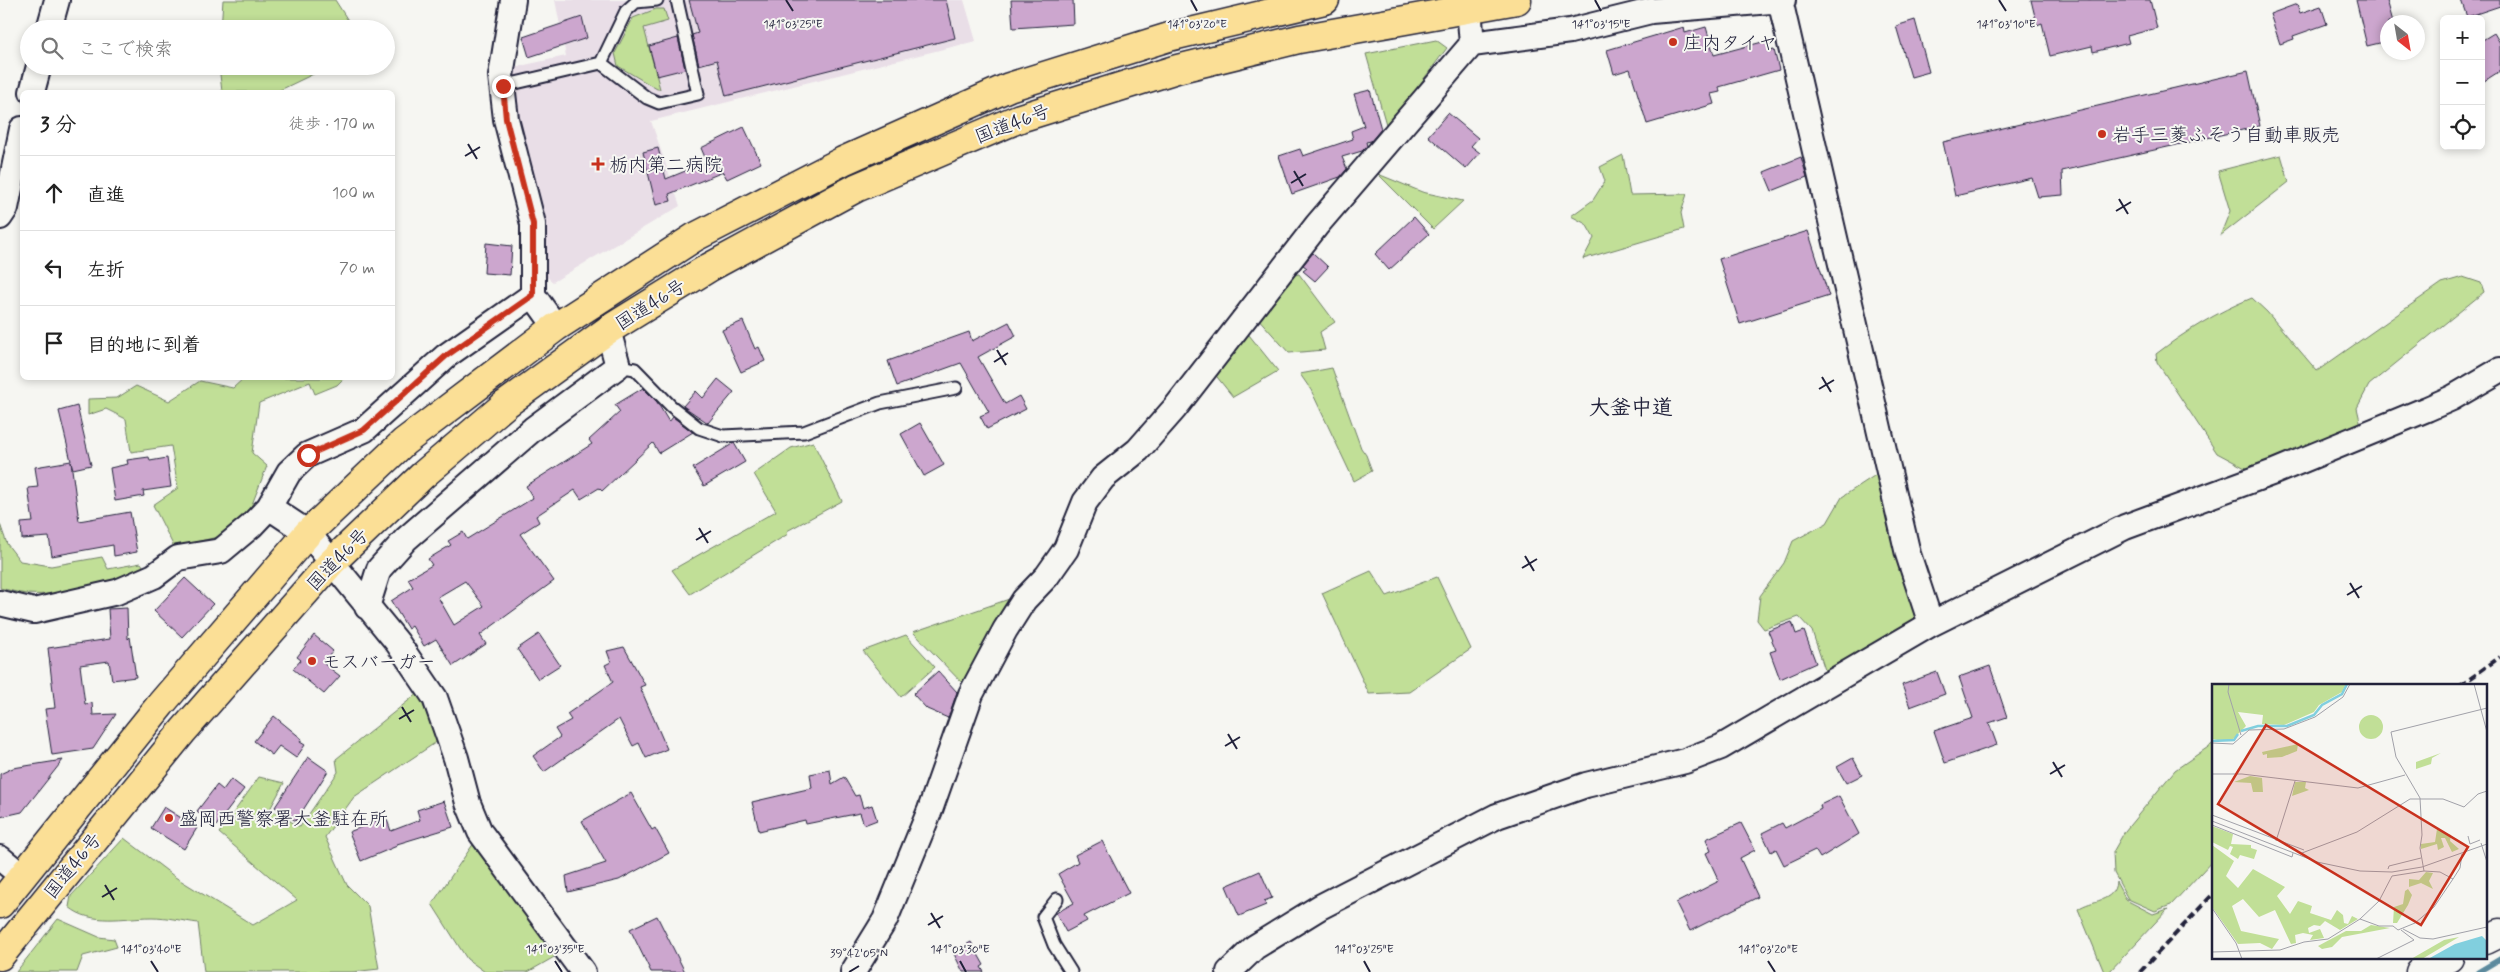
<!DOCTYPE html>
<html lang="ja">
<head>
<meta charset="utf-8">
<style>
	:root { --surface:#fff; --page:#f6f6f6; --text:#222; --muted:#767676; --line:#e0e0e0 }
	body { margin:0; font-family:Mynerve,"Klee One",sans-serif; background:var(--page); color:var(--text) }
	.controls { position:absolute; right:15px; top:15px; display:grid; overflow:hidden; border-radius:8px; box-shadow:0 2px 8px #0003 }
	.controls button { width:45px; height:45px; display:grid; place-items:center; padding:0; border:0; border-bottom:1px solid var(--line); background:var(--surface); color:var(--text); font:25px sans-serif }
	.compass { position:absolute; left:2380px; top:15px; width:45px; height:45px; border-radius:50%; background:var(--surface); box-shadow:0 2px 8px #0003; rotate:149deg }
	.stop { position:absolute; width:15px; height:15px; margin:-11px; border:4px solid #c8321e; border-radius:50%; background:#fff }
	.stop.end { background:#c8321e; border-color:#fff; box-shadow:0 1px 5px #0008 }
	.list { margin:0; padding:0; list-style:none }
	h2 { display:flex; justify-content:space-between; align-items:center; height:65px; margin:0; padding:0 20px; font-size:21px }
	h2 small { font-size:16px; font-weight:400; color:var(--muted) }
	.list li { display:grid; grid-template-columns:32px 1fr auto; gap:15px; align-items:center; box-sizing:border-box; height:75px; padding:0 20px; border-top:1px solid var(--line) }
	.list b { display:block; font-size:19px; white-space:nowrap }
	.list em { font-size:16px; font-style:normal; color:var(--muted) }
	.icon { flex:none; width:28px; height:28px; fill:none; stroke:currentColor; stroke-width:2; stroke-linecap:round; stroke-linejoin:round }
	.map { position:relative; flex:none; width:2500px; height:972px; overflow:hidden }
	.search { position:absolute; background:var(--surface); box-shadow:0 2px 8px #0003; left:20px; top:20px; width:375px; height:55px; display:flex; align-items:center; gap:12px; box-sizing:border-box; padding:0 18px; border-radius:28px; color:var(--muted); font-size:19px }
	.panel { position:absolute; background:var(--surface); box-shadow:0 2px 8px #0003; left:20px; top:90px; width:375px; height:290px; border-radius:8px }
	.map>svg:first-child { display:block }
	.built { fill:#e9dee7 }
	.green { fill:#c1df97; stroke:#728069 }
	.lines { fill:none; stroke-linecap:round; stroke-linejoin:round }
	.stream { stroke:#5b8a9d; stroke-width:5.5 }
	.building { fill:#cca6ce; stroke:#22223b; fill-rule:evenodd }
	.service-casing { stroke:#22223b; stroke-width:15 }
	.minor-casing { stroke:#22223b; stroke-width:28 }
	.tertiary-casing { stroke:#22223b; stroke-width:31 }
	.trunk-casing { stroke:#22223b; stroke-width:31 }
	.service { stroke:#f6f6f2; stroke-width:11 }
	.minor { stroke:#f6f6f2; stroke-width:24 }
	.tertiary { stroke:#f6f6f2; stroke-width:28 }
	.trunk { stroke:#fbdf96; stroke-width:28 }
	.rail { stroke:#22223b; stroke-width:4; stroke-dasharray:8 4; stroke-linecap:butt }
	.route { stroke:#c8321e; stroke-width:6 }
	.ticks { fill:none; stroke:#22223b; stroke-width:2 }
	.poi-dot { fill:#c8321e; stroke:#f6f6f2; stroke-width:2 }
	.labels { text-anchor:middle; stroke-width:4; stroke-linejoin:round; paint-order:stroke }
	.poi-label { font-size:19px; fill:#22223b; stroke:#f6f6f2; text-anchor:start }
	.street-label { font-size:19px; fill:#22223b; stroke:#f6f6f2 }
	.quarter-label { font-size:21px; font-weight:bold; fill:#22223b; stroke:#f6f6f2 }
	.inset-river { fill:none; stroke:#81cfde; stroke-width:2.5 }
	.inset-road { fill:none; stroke:#a1a1a9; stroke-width:1 }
	.view { fill:#c8321e; fill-opacity:0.15; stroke:#c8321e; stroke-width:2.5 }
	.inset-edge { fill:none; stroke:#22223b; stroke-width:2.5 }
	.ticks-label { font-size:12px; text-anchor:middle; fill:#22223b; stroke:#f6f6f2; stroke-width:4; stroke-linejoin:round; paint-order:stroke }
</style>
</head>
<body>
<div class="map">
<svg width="2500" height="972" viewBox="0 0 2500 972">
	<rect width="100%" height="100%" fill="#f6f6f2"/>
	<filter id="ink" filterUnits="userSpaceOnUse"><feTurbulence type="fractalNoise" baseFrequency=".02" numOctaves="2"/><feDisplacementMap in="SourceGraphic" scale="10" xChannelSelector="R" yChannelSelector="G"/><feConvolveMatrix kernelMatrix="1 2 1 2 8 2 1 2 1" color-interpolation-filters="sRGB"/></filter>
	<g filter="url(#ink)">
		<path class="built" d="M555,0H964L976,41L651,121L680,206L553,282L544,275L545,222L519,117L511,68L566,56Z"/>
		<path class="green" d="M223,0H335L349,22V29H221Z
			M656,9H664L668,21L644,28L660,89H657L618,66L615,53L633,18Z
			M1436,40L1447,48L1387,128L1366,54Z
			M219,66H330L276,92H222Z
			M1623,155L1630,195L1687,194L1681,213L1684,229L1583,259L1594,238L1586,224L1571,216L1593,200L1605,181L1600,167Z
			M2281,155L2289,182L2220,236L2230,211L2218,171Z
			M1378,174L1422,192L1463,201L1433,229Z
			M1299,274L1335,322L1320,332L1325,350L1289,353L1256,316L1287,276Z
			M2463,277L2481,283L2484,292L2369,385L2357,408L2361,425L2307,451L2247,469L2217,453L2157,362L2156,354C2186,331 2217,312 2252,298L2267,312L2317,371L2442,283Z
			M1245,330L1278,371L1233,397L1213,372Z
			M1332,368L1361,448L1366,455L1372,471L1354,481L1311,390L1300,374Z
			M244,378H344L337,385L315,394L310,382L259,403L252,453L267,466L249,512L222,536L174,547L153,505L178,488L171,446L131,452L126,419L106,409L88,415V399L117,398L136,386L169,401L200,381L233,388Z
			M813,442L842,501L787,531L788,534L690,594L672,570L776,511L754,474L791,448Z
			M1877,474L1899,564L1921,615L1916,622L1827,676L1812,631L1799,617L1764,629L1757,620L1760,596L1784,563L1793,541L1827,523L1842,497Z
			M0,524L7,544L20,561L51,566L102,557L108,569L141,563L146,570C112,583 63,597 27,594C18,593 9,590 0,588Z
			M1371,571L1387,596L1437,577L1471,649L1409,692L1369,694L1322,593Z
			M1015,597L963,684L913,632Z
			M906,635L935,667L901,697L863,651Z
			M418,693L438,741L354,797L325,837L347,885L368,906L379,969L352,972H204L198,923C183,921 167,917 152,917C124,917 92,926 69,907L71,896L124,838L175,877L253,925L297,900L219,833L259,777L284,783L270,809L300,827L338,772L336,759Z
			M2214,743V859L2171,905L2155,911L2128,899L2114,873L2113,852L2125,831L2175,770Z
			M474,843L556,956L528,972H485L467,959L432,904Z
			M2116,882L2126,900L2153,914L2168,909L2109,972H2104L2078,909C2092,899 2114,903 2116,882Z
			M58,919L99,937L114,939L117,947L83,956L77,972H16Z"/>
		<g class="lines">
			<path class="stream" d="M2478,972L2500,959"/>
		</g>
		<path class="building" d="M689,0H946L955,38L726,96L717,60L699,65L692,35L698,33Z
			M1011,0H1073L1074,24L1013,28Z
			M2031,0H2150L2157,28L2127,36L2129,43L2093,52L2092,46L2050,56L2042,23L2037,25Z
			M2356,0H2387L2393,22H2388V41L2367,46Z
			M2461,0H2500V6L2467,17Z
			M2297,4L2300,13L2321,6L2327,24L2293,36L2294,39L2280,44L2270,14Z
			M582,17L587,38L529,57L523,37Z
			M1915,20L1929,72L1911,77L1896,26Z
			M1684,27L1685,33L1706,27L1714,55L1766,41L1769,51L1774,50L1779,70L1719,87L1720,92L1711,94L1714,104L1647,124L1630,69L1614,74L1607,50Z
			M2494,33L2500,43V71L2481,83V41Z
			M678,38L685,69L657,76L649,46Z
			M2248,71L2260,126L2062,171L2063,195L2038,197L2032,178L1955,196L1943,142Z
			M1370,90L1381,129L1371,141L1366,142L1367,146L1362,151L1342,157L1347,169L1340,177L1292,194L1279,156L1300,149L1303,156L1353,139L1351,131L1364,126L1354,94Z
			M1448,113L1478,138L1471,146L1480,153L1466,169L1428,136Z
			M744,127L761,163L727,179L723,172L669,194L671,201L656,205L643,152L658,148L666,179L707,162L701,148Z
			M1801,157L1807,177L1772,191L1764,172Z
			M1414,217L1429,234L1389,270L1375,254Z
			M1808,231L1829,296L1740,324L1719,259Z
			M486,243L512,246L510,275L484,273Z
			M1313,253L1328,267L1315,281L1303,271L1307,268L1303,265Z
			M743,321L755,349L759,347L765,361L741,372L722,330Z
			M1009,322L1016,336L978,357L1005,404L1019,396L1026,409L987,429L980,416L989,412L961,363L897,386L888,361L969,332L972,341Z
			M718,379L734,392L708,423L683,406L696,391L703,398Z
			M643,388L657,402L669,422L673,417L693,432L659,453L653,443L602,491L599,488L581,499L575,490L536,516L539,522L520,534L554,581L480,635L486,644L453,666L436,639L424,646L412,626L408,629L391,601L413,587L408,579L432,565L428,559L451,545L448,541L463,532L467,539L533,498L526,486L592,444L589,440L620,412L615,405ZM465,581L484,606L454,625L438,597Z
			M77,406L91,465L73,469L71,462L79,521L130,512L137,552L114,556L113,545L52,556L49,537L22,539L21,523L33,522L28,488L38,487L35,467L71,461L59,411Z
			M920,423L944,465L924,476L901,434Z
			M734,443L745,462L704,486L693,468Z
			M149,457L150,461L167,458L171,487L143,491L144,496L115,501L110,468L128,464L127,460Z
			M185,578L213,604L182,637L154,611Z
			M127,608L128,639L130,637L136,677L112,680L109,661L80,665L85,704L92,703L93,715L116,714L93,749L52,755L45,709L55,708L48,648L110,639L108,609Z
			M1792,622L1796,634L1804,631L1816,663L1780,679L1770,652L1776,650L1768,631Z
			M539,634L560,665L538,679L517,649Z
			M314,635L333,651L323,663L340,676L324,694L293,669L301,660L297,657Z
			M624,647L645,685L640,687L667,749L646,758L639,743L633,746L619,719L544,772L533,756L560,737L555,729L571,720L567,714L613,682L605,665L611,662L607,651Z
			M1990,666L2007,717L1989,723L1997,745L1945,763L1934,731L1973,718L1959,677Z
			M938,671L957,692L948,718L927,709L913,694Z
			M1937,672L1945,694L1910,707L1902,685Z
			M274,716L302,739L300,742L305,745L296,758L279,746L272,755L254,741Z
			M308,757L328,771L296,821L275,807Z
			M1853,758L1862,775L1846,783L1837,767Z
			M63,760L22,812L0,817V774L13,768Z
			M830,770L832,784L844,777L855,796L859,795L863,808L872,805L877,820L864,825L860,813L806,824L805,820L759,831L752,802L812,788L810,774Z
			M231,779L244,789L216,826L197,811L217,785L223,790Z
			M631,793L652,830L655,828L669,853L619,880L568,892L566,876L606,863L582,821Z
			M1839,796L1859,834L1820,858L1815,850L1784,865L1776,849L1771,852L1762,833L1782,823L1785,828L1821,809L1820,805Z
			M444,801L453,827L397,844V846L361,861L349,832L386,817L391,831L420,820L417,810Z
			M164,807L197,828L184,849L151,828Z
			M1741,823L1755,850L1740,858L1758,897L1690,931L1676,903L1719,881L1706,853L1711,851L1706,839Z
			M1102,841L1129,893L1084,916L1087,921L1066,932L1056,913L1074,903L1058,874L1078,862L1075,855Z
			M1260,871L1272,898L1264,901L1266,905L1239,916L1226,886Z
			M657,916L685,972H651L630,929Z
			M971,942L984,965L981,967L984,972H963L953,952Z"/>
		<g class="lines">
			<g class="service-casing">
				<path id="service" d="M601,63L647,98L659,103L698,94L677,0
					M601,63L626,11L636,2L657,0
					M503,86L601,63
					M618,366L635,369L671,406L699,428L723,436L804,432L880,403L956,388
					M1057,899L1043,917L1054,945L1071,972"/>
			</g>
			<g class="minor-casing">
				<path id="minor" d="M513,0L501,76L506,119L533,224V295L446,356L364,430L307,455L289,472L269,507L308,533L397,642L435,698L456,758L468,803L480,832L583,972
					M1780,0L1908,554L1931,624
					M49,29L57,0
					M1472,44L1570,31L1651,11L1783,0
					M32,92L39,66
					M0,217L6,208L22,129
					M533,295L556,327
					M0,603L34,611L117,592L154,576L178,558L221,551L251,526L269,507
					M367,607L379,569L406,539L533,429L618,366L608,330
					M0,858L22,876
					M853,972L885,920L930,810L971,694L1005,630L1024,600L1047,576L1066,549L1085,502L1103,478L1138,450L1175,408L1317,225L1472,44L1469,8
					M1229,972L1255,947L1320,907L1497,816L1586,785L1685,761L1721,747L1931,624L2125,527L2274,472L2427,409L2452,398L2500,370"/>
			</g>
			<g class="tertiary-casing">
				<path id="tertiary" d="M2486,940L2500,933
					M2420,972L2449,958"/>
			</g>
			<g class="trunk-casing">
				<path id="trunk" d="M0,904L161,704L308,533L404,442L556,327L695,237L843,161L1009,87L1169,37L1325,0
					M0,956L183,731L331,563L423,475L506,404L608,330L710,267L856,188L1020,118L1177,69L1299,39L1517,0"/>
			</g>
			<use href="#service" class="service"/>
			<use href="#minor" class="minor"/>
			<use href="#tertiary" class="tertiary"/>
			<use href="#trunk" class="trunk"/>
			<path class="rail" d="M2460,686L2500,657
				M2140,972L2214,893"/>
		</g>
	</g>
	<g class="lines" filter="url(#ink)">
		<path class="route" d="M308,455L364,430L446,356L533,295V224L506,119L503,86"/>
	</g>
	<path class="ticks" d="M786,0L793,11M1191,0L1197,11M1595,0L1601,11M1999,0L2006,11M468,144L477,159M465,156L480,147M1294,171L1303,186M1291,183L1306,174M2119,199L2128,214M2116,211L2131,202M997,350L1006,365M994,362L1008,353M1822,377L1831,392M1819,389L1834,380M699,528L708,543M696,540L711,531M1525,556L1534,571M1522,568L1537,559M2350,583L2359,598M2347,595L2362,586M402,707L411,722M399,719L414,710M1228,734L1237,749M1225,746L1240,737M2053,762L2062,777M2050,774L2065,765M105,885L114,900M102,897L117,888M931,913L940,928M928,925L943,916M151,961L158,972M555,961L562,972M960,961L966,972M1364,961L1370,972M1768,961L1775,972M849,972L859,966"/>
	<g class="poi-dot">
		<circle cx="1673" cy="42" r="5"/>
		<circle cx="2102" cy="134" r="5"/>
		<path d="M595.5 156.5h5v5h5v5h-5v5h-5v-5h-5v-5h5z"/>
		<circle cx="312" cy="661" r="5"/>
		<circle cx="169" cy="818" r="5"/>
	</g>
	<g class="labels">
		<g class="poi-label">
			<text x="1683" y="49">庄内タイヤ</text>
			<text x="2112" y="141">岩手三菱ふそう自動車販売</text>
			<text x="609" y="171">栃内第二病院</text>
			<text x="322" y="668">モスバーガー</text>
			<text x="179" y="825">盛岡西警察署大釜駐在所</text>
		</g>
		<g class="street-label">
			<text transform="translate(1012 123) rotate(-21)" y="7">国道46号</text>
			<text transform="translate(650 304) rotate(-32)" y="7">国道46号</text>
			<text transform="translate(337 559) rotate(-46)" y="7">国道46号</text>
			<text transform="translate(72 865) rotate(-51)" y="7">国道46号</text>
		</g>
		<g class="quarter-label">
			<text x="1631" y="414">大釜中道</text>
		</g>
	</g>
	<g transform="translate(2212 684)">
		<rect width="275" height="275" fill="#f6f6f2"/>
		<path d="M0,0H134L130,8L107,21L102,28L72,41L50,40L51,31L26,28L34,42L21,55L11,57L0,55ZM147 43a12 12 0 1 1 24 0a12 12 0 1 1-24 0ZM86,60L85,67L70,73L55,74V70L51,71L50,68ZM229,69L220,74L219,80L204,85V78ZM38,92L50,94L51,108H41L39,99L22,98ZM83,98H94L93,104L97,106L80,112ZM0,142L21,150L19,160L39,161V164L45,166L42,175L28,171L26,175L18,170L21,163L18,162L16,166L0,158ZM225,145L239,151L238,157L247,165L240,168L233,154H229L232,163L226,166L225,160L209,165V160L223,158ZM0,161L22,177L14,192L26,204L41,185L73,203L65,212L78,230L86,217L100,222L98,229L119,236L125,226L131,231L132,239L136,240L140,232L146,235L128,246L113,237L108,242L102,241L96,244L97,249L108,245L112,254L98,256L101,251L91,249L83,251L84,259L79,260L63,226L47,233L31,215L20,222L29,247L67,255L60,265L48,259L26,260L0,223ZM214,188L221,189L217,197L221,205L209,199L197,203V195L207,196ZM196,205L200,211L196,221L185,239H181L182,223L191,220L193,207ZM159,241L178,244L130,253L120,263L110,265L106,262L134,247H149ZM247,253L210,275H199L232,256Z" fill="#c1df97"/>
		<path d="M270,252L275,257V275H216L243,260Z" fill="#81cfde"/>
		<path class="inset-river" d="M29,47L46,42H75L102,31L110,21L130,10L135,0M0,57L22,56L26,50"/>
		<path class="inset-road" d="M17,0L16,8L29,51M262,0L275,48M0,59L21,60L37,46L72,45L103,33L131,13L138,0M0,90H30L146,104L193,91M0,131L92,166M0,137L105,178L148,187L180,188L210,183L275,160M0,141L80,173L81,169M256,152L258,160L268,156M64,157L83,97M269,159L275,178M90,169L145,148L198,115H231L252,123L266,110L275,107M176,185L177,182L209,174M241,195L248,184L250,170M0,224L24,259L30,275M148,235L167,242H181L186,246L203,239L222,223L241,195L228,188L212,187M191,245L208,254L221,255L275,243M0,268L68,266L92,258L116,255L148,235L167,217L180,192L212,187L208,164L210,151L208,114L184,73L179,48L275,24M164,275L202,256L189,246"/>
		<path class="view" d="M54,41L256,163L209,241L6,120Z"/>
		<rect width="275" height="275" class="inset-edge"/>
	</g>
	<g class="ticks-label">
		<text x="1197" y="28">141°03'20"E</text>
		<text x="1601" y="28">141°03'15"E</text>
		<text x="2006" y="28">141°03'10"E</text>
		<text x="793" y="28">141°03'25"E</text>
		<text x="151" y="953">141°03'40"E</text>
		<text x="555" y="953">141°03'35"E</text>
		<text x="960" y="953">141°03'30"E</text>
		<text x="1364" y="953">141°03'25"E</text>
		<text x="1768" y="953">141°03'20"E</text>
		<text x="859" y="957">39°42'05"N</text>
	</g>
</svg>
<div class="controls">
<button>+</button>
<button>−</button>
<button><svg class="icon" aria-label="locate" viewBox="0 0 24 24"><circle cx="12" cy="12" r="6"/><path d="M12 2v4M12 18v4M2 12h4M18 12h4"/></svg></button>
</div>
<svg class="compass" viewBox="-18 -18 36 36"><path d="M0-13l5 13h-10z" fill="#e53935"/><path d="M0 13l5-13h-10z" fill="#767676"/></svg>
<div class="stop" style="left:308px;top:455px"></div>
<div class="stop end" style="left:503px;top:86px"></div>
<div class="search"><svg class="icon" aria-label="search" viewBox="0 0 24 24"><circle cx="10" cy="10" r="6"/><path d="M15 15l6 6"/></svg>ここで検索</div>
<section class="panel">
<h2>3 分<small>徒歩 · 170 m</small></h2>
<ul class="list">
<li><svg class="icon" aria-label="ahead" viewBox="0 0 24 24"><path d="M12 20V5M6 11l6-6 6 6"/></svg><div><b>直進</b></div><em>100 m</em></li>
<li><svg class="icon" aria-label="left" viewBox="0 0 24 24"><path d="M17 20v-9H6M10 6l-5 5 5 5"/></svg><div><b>左折</b></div><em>70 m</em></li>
<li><svg class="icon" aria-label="arrive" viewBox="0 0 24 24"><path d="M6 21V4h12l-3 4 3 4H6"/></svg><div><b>目的地に到着</b></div></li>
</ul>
</section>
</div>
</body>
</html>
